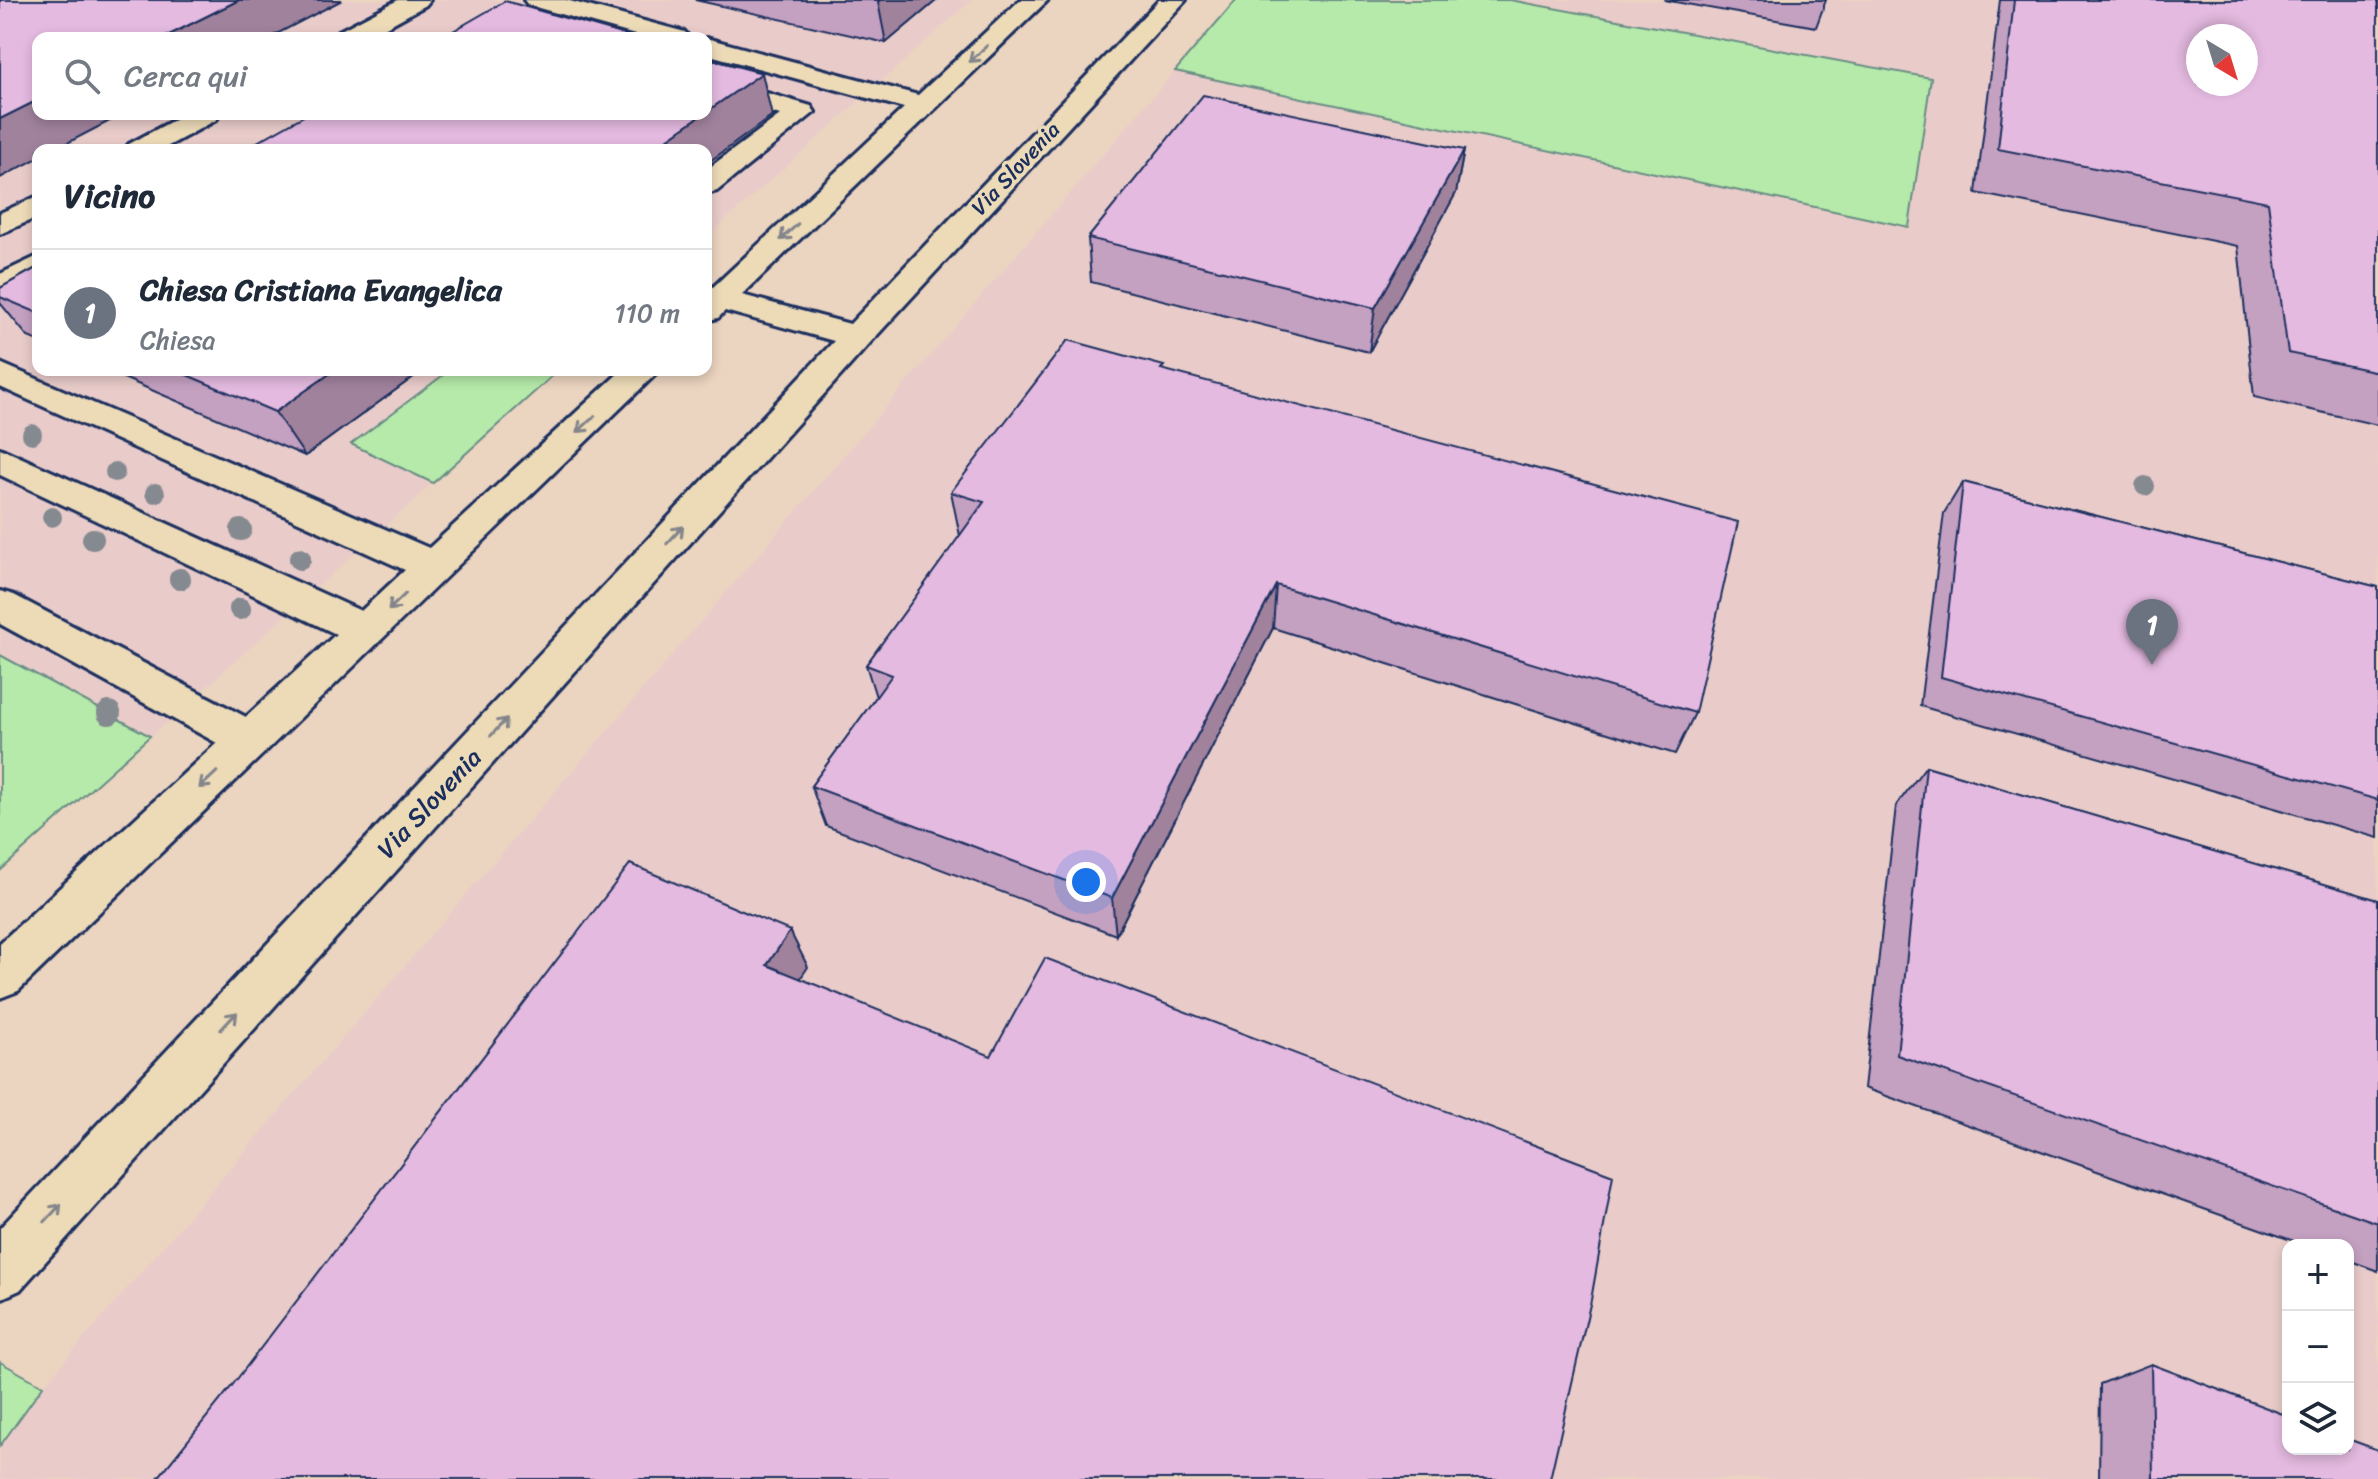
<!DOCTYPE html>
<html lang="it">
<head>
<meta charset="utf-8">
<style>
	:root { --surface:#fff; --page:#f6f6f7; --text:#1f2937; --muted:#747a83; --line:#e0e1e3; --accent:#d1495b }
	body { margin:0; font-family:Sriracha,sans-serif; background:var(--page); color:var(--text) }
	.controls { position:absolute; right:24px; bottom:24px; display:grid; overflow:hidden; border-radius:16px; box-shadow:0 4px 12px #0003 }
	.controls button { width:72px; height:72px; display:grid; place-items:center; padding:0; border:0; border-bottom:2px solid var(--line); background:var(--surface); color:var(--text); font:40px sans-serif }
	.compass { position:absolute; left:2186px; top:24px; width:72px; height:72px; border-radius:50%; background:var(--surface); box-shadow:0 4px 12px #0003; rotate:142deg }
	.you { position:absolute; left:1086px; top:882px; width:28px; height:28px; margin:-20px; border:6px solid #fff; border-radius:50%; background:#1a73e8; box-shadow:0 0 0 12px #1a73e833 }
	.badge { display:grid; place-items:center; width:52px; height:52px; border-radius:50%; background:var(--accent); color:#fff; font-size:26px; font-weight:700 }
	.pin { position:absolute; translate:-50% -66px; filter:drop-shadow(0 2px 4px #0008) }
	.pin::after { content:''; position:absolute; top:42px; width:28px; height:24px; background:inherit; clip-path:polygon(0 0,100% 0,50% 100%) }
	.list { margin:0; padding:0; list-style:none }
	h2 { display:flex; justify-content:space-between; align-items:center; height:104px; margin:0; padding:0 32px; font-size:34px }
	h2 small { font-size:26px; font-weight:400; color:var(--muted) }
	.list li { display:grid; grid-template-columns:52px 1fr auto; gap:24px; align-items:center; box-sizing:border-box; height:128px; padding:0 32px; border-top:2px solid var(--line) }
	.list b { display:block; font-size:30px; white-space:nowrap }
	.list p { margin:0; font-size:26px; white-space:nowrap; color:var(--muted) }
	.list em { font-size:26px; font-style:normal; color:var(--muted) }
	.icon { flex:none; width:44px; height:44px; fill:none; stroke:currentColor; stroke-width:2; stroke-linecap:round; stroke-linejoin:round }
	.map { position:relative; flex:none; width:2378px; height:1479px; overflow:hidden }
	.search { position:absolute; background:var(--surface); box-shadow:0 4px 12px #0003; left:32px; top:32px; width:680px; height:88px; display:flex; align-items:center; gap:20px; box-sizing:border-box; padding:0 28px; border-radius:16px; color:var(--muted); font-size:30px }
	.panel { position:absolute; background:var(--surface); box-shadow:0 4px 12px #0003; left:32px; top:144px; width:680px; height:232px; border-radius:16px }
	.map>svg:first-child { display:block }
	.built { fill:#e9ccca; fill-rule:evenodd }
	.green { fill:#b6eaaa; stroke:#688c84; stroke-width:2 }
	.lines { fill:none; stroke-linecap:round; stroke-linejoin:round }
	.minor-casing { stroke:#1b2f5e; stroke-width:6 }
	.minor { fill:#eddbb8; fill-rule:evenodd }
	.tree { fill:#858990 }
	.wall { fill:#c4a0c1; stroke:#1b2f5e; stroke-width:2 }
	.shaded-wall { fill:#a0829d; stroke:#1b2f5e; stroke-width:2 }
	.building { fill:#e4bae0; stroke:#1b2f5e; stroke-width:2; fill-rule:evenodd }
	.oneway { stroke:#84858b }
	.labels { text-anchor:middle; stroke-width:7; stroke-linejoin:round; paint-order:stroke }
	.far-street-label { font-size:22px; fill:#1b2f5e; stroke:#eddbb8 }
	.street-label { font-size:26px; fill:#1b2f5e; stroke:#eddbb8 }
</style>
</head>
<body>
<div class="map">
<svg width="2378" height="1479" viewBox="0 0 2378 1479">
	<rect width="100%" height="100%" fill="#ebd4c0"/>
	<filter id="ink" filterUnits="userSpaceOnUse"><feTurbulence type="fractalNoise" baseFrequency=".0125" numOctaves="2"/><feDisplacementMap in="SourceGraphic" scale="16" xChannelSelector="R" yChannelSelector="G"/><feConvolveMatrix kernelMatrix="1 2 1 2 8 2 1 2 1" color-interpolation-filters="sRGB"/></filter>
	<g filter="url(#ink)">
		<path class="built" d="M0,0H972L706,238V150H38V370H559L0,872ZM38,38H706V114H38Z
			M1236,0H2378V1479H0V1446L32,1399ZM2198,36H2246V84H2198ZM2288,1245H2348V1449H2288Z"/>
		<path class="green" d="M1236,0H1510L1931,78L1909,227L1175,71Z
			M450,370H559L433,483L351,444Z
			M0,655L150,736L0,871Z
			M0,1362L43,1386L0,1446Z"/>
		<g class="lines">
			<g class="minor-casing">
				<path id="minor" d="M398,0H430L426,5L366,38H333L337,32Z
					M524,0H566L685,32L689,38H646L528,5Z
					M1020,0H1048L742,295L850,324L1159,0H1186L869,344L20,1290L0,1299V1228L834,341L725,311L718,318L706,321V285L713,287L904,108L706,54V38L918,95Z
					M706,75L811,106L815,112L717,191L706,194V170L780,115L706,92Z
					M185,114H220L216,120L161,150H124L129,144Z
					M38,196V217L0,234V213Z
					M38,256V279L0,297V274Z
					M0,363L429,548L622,370H660L18,991L0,998V943L217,743L0,624V591L14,595L246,717L336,634L0,475V448L361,611L405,570L0,387Z"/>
			</g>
			<use href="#minor" class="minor"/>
		</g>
		<g class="tree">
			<circle cx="32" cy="434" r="10"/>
			<circle cx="115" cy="472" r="10"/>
			<circle cx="2145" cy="486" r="10"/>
			<circle cx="155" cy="493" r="10"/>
			<circle cx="52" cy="517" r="10"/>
			<circle cx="241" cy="530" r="11"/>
			<circle cx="93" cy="539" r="11"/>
			<circle cx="300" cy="559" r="11"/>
			<circle cx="180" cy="579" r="11"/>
			<circle cx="240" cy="609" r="11"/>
			<circle cx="109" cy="713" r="12"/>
		</g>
		<path class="wall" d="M695,0H937L886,43Z
			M1664,0H1826L1816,27Z
			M2000,0H2378V425L2254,397L2238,246L1976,193Z
			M1464,150L1456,193L1369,352L1091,282L1088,238Z
			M38,267V341L28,337L0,303V288Z
			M105,370H423L305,456Z
			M1164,370L1695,713L1675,754L1273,628L1116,935L826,826L811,786L876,697L866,665L960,536L951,492Z
			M1963,482L2378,587V838L1920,706L1944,513Z
			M1926,766L2378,900V1271L2348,1260V1245H2305L1864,1088L1896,806Z
			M2151,1364L2378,1479H2099L2100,1384Z"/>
		<path class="shaded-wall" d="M239,0H342L269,38H163Z
			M880,0H937L886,43L878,2Z
			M762,73L772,116L706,164V150H651L703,114H706V112Z
			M38,100V114H123L54,150H38V158L0,178V119Z
			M1464,150L1456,193L1369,352L1375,308Z
			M335,370H423L305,456L275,412Z
			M1276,585L1273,628L1116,935L1112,898Z
			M790,931L808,967L786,1000L767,965Z"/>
		<path class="building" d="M0,0H239L163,38H38V100L0,119Z
			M2014,0H2378V372L2288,353L2268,202L1998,149ZM2198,36H2246V84H2198Z
			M505,1L636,38H441Z
			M706,58L762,73L706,112Z
			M1203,95L1464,150L1375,308L1088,238Z
			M307,114H703L651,150H243Z
			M38,267V313L0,297V288Z
			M1068,340L1164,366L1161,369L1738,522L1695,713L1276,585L1112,898L811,786L892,675L866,665L984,502L951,492Z
			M175,370H335L275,412Z
			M1963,482L2378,587V800L1941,677Z
			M1926,766L2378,900V1223L1897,1055Z
			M630,864L790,931L767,965L991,1056L1045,958L1613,1175L1591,1300L1550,1479H157L231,1387Z
			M2151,1364L2288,1416V1449H2348V1439L2378,1450V1479H2153Z"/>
		<defs><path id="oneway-shaft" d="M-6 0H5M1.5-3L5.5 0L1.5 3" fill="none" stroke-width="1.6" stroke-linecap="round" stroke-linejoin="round" transform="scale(2)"/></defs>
		<g class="oneway">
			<use href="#oneway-shaft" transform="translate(978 54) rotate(137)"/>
			<use href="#oneway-shaft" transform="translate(789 232) rotate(137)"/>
			<use href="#oneway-shaft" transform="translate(586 424) rotate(137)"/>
			<use href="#oneway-shaft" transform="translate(675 535) rotate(-47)"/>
			<use href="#oneway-shaft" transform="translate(397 602) rotate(136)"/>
			<use href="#oneway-shaft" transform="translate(499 727) rotate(-47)"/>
			<use href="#oneway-shaft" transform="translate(208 780) rotate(137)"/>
			<use href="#oneway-shaft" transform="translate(229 1021) rotate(-47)"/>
			<use href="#oneway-shaft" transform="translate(53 1213) rotate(-47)"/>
		</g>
	</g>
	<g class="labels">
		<g class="far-street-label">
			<text transform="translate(1015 168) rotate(-47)" y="8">Via Slovenia</text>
		</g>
		<g class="street-label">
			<text transform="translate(429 803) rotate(-47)" y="9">Via Slovenia</text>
		</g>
	</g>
</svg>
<div class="controls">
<button>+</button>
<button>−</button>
<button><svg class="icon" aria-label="layers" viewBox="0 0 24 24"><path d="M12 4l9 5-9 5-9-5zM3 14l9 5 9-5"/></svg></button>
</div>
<svg class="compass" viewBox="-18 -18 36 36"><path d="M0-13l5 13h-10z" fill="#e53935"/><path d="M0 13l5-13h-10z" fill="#747a83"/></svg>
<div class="you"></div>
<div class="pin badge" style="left:2152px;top:665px;background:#6b7280">1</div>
<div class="search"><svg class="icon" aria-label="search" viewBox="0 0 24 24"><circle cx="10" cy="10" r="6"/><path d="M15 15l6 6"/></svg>Cerca qui</div>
<section class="panel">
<h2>Vicino<small></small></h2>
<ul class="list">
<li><span class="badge" style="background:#6b7280">1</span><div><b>Chiesa Cristiana Evangelica</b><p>Chiesa</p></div><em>110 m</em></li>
</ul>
</section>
</div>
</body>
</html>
